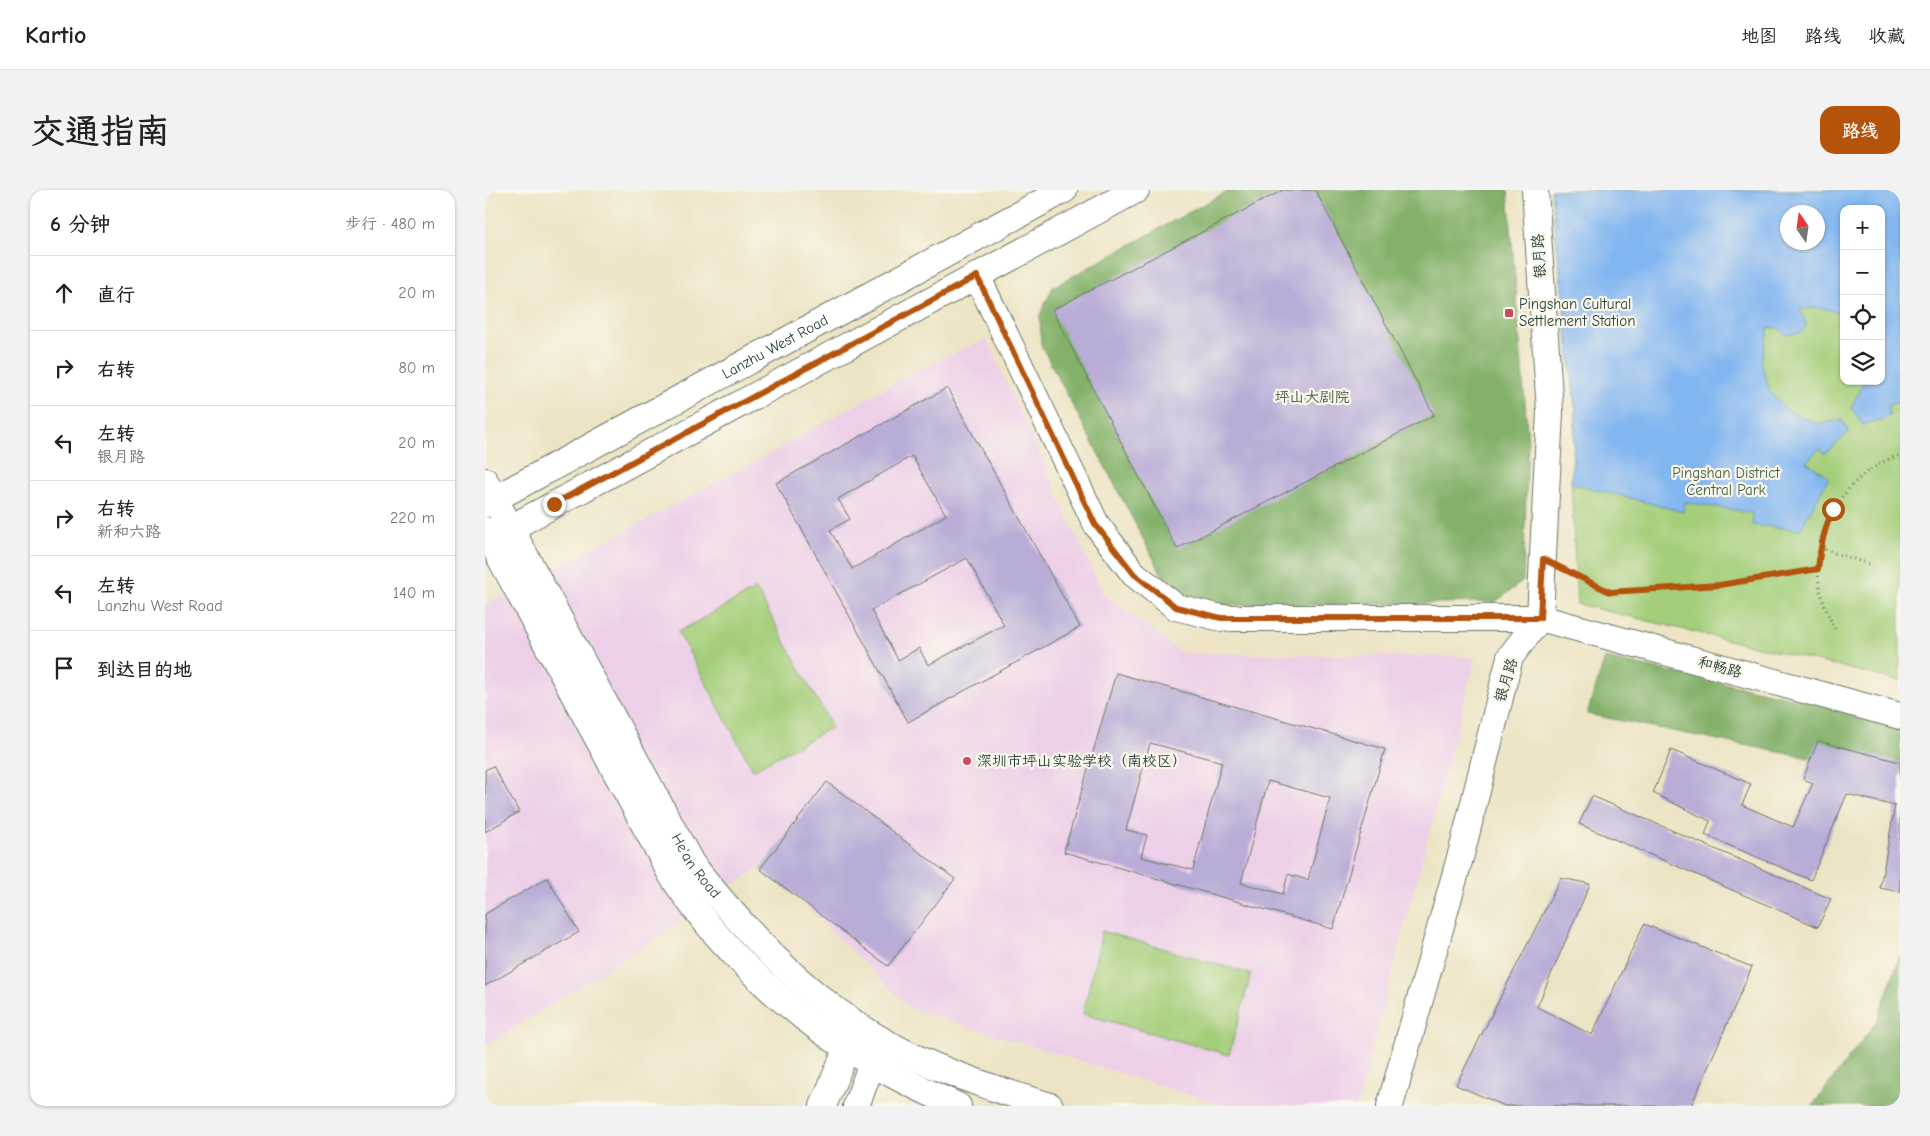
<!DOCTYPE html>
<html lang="zh">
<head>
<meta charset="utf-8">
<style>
	:root { --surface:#fff; --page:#f2f2f2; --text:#222; --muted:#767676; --line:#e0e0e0; --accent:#b45309 }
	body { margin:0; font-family:"Comic Neue","LXGW WenKai TC",sans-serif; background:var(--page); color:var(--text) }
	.controls { position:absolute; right:15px; top:15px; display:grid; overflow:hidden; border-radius:10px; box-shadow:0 1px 4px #0004 }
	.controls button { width:45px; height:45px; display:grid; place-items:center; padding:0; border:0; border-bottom:1px solid var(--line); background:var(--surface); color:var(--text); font:25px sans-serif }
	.compass { position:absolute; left:1295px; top:15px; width:45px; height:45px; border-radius:50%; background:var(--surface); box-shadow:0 1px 4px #0004; rotate:347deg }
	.stop { position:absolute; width:15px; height:15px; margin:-11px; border:4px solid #b45309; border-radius:50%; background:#fff }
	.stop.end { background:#b45309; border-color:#fff; box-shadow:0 1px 5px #0008 }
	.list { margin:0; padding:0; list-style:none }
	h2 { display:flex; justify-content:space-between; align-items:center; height:65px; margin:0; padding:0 20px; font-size:21px }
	h2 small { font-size:16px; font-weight:400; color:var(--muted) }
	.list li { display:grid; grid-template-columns:32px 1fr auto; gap:15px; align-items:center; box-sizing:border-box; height:75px; padding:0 20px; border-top:1px solid var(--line) }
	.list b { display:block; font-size:19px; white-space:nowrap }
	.list p { margin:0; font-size:16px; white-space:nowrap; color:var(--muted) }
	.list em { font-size:16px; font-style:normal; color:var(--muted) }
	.icon { flex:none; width:28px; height:28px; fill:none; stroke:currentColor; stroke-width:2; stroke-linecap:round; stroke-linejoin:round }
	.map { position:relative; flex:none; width:1415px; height:916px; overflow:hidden; border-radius:15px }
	header { display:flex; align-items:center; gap:30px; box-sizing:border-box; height:70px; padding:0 25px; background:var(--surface); border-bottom:1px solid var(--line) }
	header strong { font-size:24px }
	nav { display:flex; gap:28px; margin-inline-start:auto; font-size:18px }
	.intro { display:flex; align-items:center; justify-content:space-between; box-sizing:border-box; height:120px; padding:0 30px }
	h1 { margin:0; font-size:35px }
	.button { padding:12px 22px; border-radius:15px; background:var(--accent); color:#fff; font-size:18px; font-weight:700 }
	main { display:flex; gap:30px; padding:0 30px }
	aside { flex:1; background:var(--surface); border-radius:15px; box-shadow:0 1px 4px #0004 }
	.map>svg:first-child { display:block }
	.built { fill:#edd0e8 }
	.green { fill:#a4ce79; stroke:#628656; fill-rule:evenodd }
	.forest { fill:#83b169; stroke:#51774e }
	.water { fill:#82b6f0; stroke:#507a92; fill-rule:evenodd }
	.building { fill:#b9add7; fill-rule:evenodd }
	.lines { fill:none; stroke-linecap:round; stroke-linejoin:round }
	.minor-casing { stroke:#677767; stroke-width:28 }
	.path { stroke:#677767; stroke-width:3; stroke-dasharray:1 4; stroke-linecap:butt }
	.minor { stroke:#fff; stroke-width:26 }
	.route { stroke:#b45309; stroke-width:6 }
	.poi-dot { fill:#d1495b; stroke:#fbf7ec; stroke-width:2 }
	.labels { text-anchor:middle; stroke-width:4.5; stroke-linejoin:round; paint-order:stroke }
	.street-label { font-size:15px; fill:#1f3d34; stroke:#fbf7ec }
	.poi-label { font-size:15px; fill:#1f3d34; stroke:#fbf7ec; text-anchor:start }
	.park-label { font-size:15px; fill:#406145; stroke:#fbf7ec }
</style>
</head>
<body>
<header>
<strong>Kartio</strong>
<nav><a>地图</a><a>路线</a><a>收藏</a></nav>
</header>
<div class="intro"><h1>交通指南</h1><a class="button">路线</a></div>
<main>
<aside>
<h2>6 分钟<small>步行 · 480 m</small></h2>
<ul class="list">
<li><svg class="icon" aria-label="ahead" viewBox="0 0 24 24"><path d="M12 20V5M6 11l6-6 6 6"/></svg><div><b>直行</b></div><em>20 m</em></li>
<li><svg class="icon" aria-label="right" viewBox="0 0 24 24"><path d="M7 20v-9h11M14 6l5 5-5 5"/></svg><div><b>右转</b></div><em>80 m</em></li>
<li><svg class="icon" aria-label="left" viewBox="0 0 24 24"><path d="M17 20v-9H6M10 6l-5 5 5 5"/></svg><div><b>左转</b><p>银月路</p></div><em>20 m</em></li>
<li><svg class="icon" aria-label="right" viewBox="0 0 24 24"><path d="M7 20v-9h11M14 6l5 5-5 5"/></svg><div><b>右转</b><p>新和六路</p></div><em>220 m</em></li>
<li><svg class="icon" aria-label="left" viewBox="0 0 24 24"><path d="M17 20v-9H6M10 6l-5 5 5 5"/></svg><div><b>左转</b><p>Lanzhu West Road</p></div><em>140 m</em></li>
<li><svg class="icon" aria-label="arrive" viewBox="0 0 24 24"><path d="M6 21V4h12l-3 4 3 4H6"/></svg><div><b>到达目的地</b></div></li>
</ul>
</aside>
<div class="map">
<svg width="1415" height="916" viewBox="0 0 1415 916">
	<rect width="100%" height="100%" fill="#fbf7ec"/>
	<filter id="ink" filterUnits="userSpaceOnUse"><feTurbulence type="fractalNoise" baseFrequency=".02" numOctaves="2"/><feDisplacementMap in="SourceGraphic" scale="10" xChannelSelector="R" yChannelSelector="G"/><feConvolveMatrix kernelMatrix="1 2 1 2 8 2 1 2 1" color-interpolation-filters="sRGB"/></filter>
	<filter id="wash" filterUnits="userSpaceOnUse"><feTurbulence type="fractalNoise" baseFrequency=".0096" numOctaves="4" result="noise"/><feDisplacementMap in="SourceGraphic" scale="20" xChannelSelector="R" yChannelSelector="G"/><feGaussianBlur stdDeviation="1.12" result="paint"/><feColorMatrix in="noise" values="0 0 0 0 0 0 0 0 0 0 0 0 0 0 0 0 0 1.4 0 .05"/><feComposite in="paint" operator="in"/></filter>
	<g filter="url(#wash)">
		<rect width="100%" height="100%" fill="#ede4c5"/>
		<path class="built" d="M502,149L618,404L697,463L991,467L872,916H741L426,819L278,674L178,744L0,856V415L259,278L432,180Z"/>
		<path class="green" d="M1066,0H1415V491L1092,414L1086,293L1091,223ZM1359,19H1396V191H1359ZM1302,22H1332V52H1302Z
			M271,399L347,537L268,580L193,442Z
			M617,741L766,784L744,865L598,824Z"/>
		<path class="forest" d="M745,0H1023L1043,252L1038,391L1010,412L829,415H725L681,392L556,155L555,125L568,97Z
			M1120,468L1415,531V586L1102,524Z
			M1415,766V916H1327L1392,831Z"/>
		<path class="water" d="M1066,0H1415V212L1403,215L1404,227L1378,235L1366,217L1380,191H1396V19H1359V127C1342,117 1333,116 1314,120L1319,127L1321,137L1315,143L1301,145L1293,138L1284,137L1276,171L1285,202L1302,220L1332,234L1357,230L1364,242L1340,264L1334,259L1321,272L1344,287L1315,340L1267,335V323L1200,312L1198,322L1086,293L1091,223ZM1302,22H1332V52H1302Z"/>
		<g id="blocks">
			<path class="building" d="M798,0H830L949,225L692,359L567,120Z
				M462,198L595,437L423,532L291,293ZM427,266L461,325L367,379L345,340L365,329L353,309ZM482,368L519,435L443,475L434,458L413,470L386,420Z
				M631,483L900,559L848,739L579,662ZM665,553L737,572L708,680L656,667L662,645L641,640ZM783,591L845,608L823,690L803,684L798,704L756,693Z
				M1333,551L1415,572V702L1395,698L1410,616L1362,604L1326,690L1220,645L1225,631L1168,603L1186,560L1266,594L1257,615L1308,637L1328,593L1318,589Z
				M8,576L34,622L0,642V580Z
				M342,592L470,689L403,776L275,679Z
				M1107,606L1346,709L1333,737L1094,634Z
				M62,688L94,742L0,796V724Z
				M1076,688L1105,694L1052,817L1107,845L1159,734L1267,777L1206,916H1020L971,895Z"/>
		</g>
	</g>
	<g filter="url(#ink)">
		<use href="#blocks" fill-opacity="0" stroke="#677767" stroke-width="1"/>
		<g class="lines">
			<g class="minor-casing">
				<g id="minor">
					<path d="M492,86L611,334L649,384L691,417L736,428H1055L1415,526"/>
					<path id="s1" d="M0,291L206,673C272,757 346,833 447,875C486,891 525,904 565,916"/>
					<path id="s2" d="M0,314L579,0"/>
					<path d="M0,340L187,686C235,760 311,830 388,874C416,890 444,903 473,916"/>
					<path d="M9,347L651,0"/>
					<path d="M338,916L362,858L378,854"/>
					<path d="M371,916L393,857"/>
					<path d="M905,916L978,657L1025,467L1055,428L1065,221L1050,0"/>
				</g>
			</g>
			<path class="path" d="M1335,358L1387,375
				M1082,381L1125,402L1234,395L1333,379
				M1350,439C1344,427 1338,414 1335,400C1324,343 1359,283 1415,265"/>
			<use href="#minor" class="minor"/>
		</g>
	</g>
	<g class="lines" filter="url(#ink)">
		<path class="route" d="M69,314L492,86L610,334L649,384L691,417L736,428H1055L1058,369L1125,402L1234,395L1333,379C1335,357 1339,339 1348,319"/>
	</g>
	<g class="poi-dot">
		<rect x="1019" y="118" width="10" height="10" rx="2.5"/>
		<circle cx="482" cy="571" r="5"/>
	</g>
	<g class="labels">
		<g class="street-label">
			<text transform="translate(1054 66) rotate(-94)" y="5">银月路</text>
			<text dy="5" stroke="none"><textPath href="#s2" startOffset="330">Lanzhu West Road</textPath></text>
			<text transform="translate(1235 477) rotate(15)" y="5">和畅路</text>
			<text transform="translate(1021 490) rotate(-73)" y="5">银月路</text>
			<text dy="5" stroke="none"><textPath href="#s1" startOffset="439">He'an Road</textPath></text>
		</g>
		<g class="poi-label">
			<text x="1034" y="119">Pingshan Cultural<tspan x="1034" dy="17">Settlement Station</tspan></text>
			<text x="492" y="576">深圳市坪山实验学校（南校区）</text>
		</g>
		<g class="park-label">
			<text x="827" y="212">坪山大剧院</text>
			<text x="1241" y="288">Pingshan District<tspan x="1241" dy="17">Central Park</tspan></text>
		</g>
	</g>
</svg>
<div class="controls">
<button>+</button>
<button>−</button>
<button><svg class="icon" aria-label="locate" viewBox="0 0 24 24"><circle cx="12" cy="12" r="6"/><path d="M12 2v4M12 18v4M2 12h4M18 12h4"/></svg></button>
<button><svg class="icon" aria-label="layers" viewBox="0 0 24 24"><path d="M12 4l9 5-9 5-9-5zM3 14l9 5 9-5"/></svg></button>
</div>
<svg class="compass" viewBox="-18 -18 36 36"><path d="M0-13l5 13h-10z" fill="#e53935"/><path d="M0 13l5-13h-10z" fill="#767676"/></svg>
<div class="stop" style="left:1348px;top:319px"></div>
<div class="stop end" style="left:69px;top:314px"></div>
</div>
</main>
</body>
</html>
